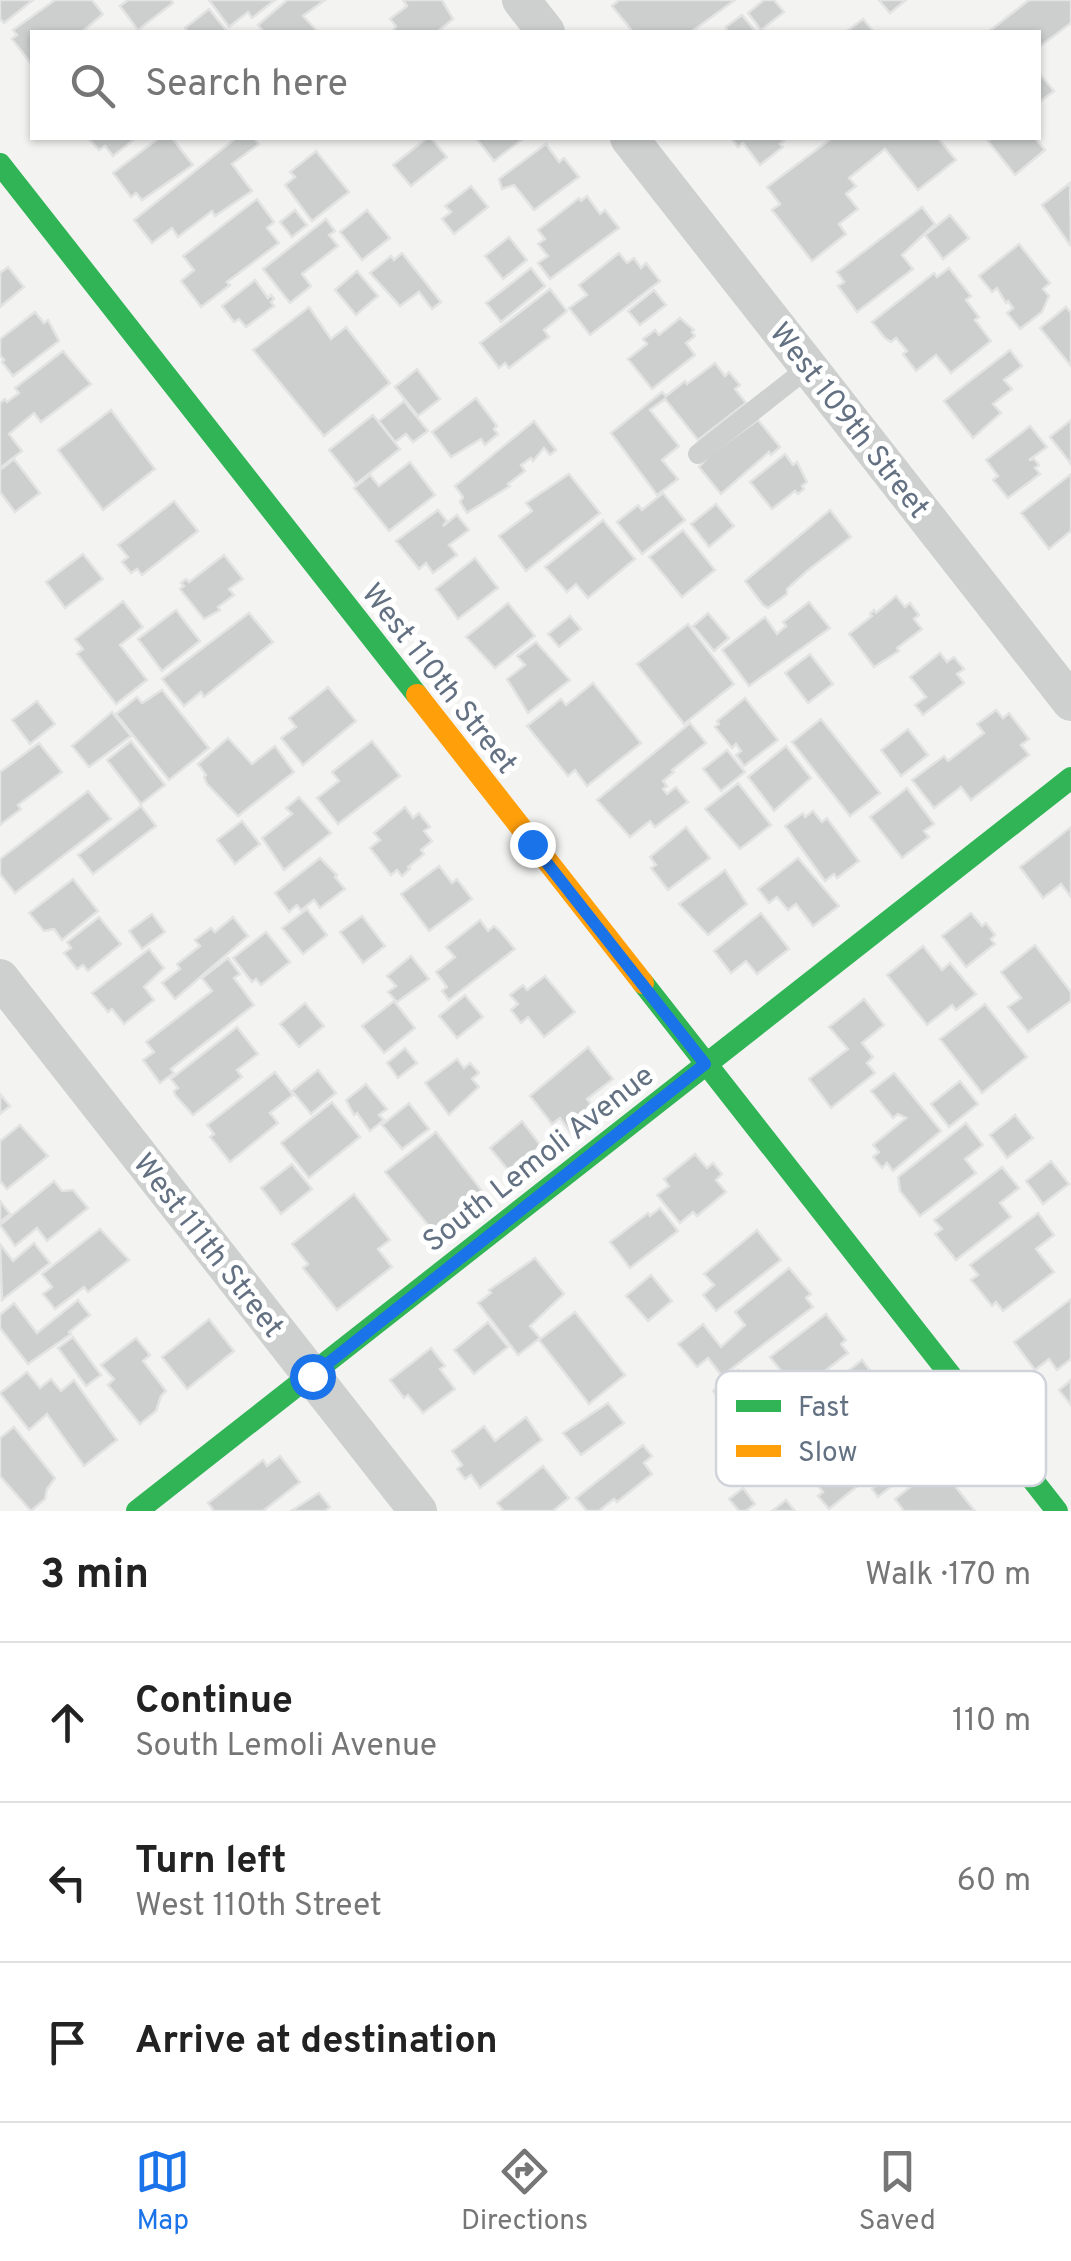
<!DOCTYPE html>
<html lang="en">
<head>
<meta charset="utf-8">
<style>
	:root { --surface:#fff; --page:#f6f6f6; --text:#222; --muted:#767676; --line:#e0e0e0; --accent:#1a73e8 }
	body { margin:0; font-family:Overpass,sans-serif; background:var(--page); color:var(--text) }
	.stop { position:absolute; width:30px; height:30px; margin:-22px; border:8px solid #1a73e8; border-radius:50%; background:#fff }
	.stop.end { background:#1a73e8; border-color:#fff; box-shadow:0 2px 10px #0008 }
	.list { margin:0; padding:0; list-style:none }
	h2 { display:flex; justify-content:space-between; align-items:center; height:130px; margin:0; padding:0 40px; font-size:42px }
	h2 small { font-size:32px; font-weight:400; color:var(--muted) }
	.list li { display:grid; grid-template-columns:65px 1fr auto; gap:30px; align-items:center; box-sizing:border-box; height:160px; padding:0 40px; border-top:2px solid var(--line) }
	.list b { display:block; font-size:38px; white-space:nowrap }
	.list p { margin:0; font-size:32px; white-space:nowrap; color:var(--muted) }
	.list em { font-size:32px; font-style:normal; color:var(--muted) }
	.icon { flex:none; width:55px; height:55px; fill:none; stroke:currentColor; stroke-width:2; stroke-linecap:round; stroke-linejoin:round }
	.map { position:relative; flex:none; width:1071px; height:1511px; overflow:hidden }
	.search { position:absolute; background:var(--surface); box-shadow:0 2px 8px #0004; left:30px; right:30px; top:30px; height:110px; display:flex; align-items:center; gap:25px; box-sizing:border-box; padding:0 35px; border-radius:0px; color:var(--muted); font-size:38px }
	.sheet { height:610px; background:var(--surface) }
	nav { display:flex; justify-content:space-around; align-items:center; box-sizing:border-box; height:140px; border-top:2px solid var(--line); background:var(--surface); font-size:28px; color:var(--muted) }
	nav a { display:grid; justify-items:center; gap:5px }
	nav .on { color:var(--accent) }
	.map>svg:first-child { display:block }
	.building { fill:#cdcfcf; stroke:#e2e3e2; stroke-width:2.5 }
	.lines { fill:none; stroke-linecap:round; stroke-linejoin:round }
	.lane { stroke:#cecfcf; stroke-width:20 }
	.street { stroke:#cecfcf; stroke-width:38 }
	.fast { stroke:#30b455; stroke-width:22 }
	.slow { stroke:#ff9f0a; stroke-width:22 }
	.route { stroke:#1a73e8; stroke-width:12 }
	.labels { text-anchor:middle; stroke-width:10; stroke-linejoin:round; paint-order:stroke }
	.street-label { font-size:30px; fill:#637182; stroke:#fff }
	.key { fill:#fff; stroke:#d0d4da; stroke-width:2.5 }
	.key-label { font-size:28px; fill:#637182 }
</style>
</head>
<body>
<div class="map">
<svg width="1071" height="1511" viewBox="0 0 1071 1511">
	<rect width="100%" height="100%" fill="#f3f4f2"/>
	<path class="building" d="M0,0H33L4,23L0,19Z
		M55,0H92L103,14L82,32H32V65L12,39L17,35L13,30Z
		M128,0H171L173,3L138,30L120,6Z
		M209,0H275L252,18L248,12L229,27Z
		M287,0H325L303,16L318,32H264L258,25Z
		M403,0H442L453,19L437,32H392L396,26L390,19L407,6Z
		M619,0H735L691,32H633L612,6Z
		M764,0H774L784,12L761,30L748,13Z
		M879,0H906L890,13Z
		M1029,0H1071V23L1038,48V32H988Z
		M209,9L226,30L222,32H188L185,28Z
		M742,15L756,32H728L726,27Z
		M863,19L874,32H846Z
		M1038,72L1054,91L1038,103Z
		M88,138H136L113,156L105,146L99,150Z
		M159,138H172L193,165L142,200L136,193L131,197L113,173Z
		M236,138H254L259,144L232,164L252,191L215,216L212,211L178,237L172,228L152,243L134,220Z
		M427,138H431L447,157L411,186L393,165Z
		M476,138H524L494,161Z
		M731,138H781L784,141L780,144L783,147L760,165L743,143L738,147Z
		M832,138H938L956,160L918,190L885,149L849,178L856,186L846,194L858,209L839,224L846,234L812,261L772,210L780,204L767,187Z
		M992,138H1035L1045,150L1015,175L988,141Z
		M546,144L559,162L564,158L579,177L534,210L514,185L502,189L499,179Z
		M316,151L349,192L312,221L285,185L295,177L290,172Z
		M1070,183L1071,244L1070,245L1042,205Z
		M471,186L488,207L454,234L442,219L451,212L445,206Z
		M587,196L600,214L605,210L619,228L550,279L538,263L548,256L538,244L545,239L538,230L579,198L581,201Z
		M257,199L274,222L267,228L279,243L227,282L230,285L201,307L181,281L194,270L183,256Z
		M922,207L935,224L902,255L913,269L857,312L838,286L844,282L837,272Z
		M295,210L307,225L292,237L280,222Z
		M367,210L390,238L362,260L340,232Z
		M950,215L969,238L943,259L925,235Z
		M326,219L335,231L329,235L338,246L302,274L311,286L290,303L263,269Z
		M509,237L527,260L503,279L485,256Z
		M1019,244L1050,283L1043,289L1049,296L1042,312L1020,329L1007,313L1013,308L1008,301L1006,303L997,288L992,292L979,276Z
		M402,253L441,302L432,309L419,292L400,306L370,273L391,256L394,260Z
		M619,253L627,263L634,258L641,268L646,263L660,281L590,335L569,308L587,295L579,285Z
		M8,267L24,287L0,307V273Z
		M531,268L545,286L501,322L486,303Z
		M949,268L971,296L966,300L979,317L975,320L991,341L951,373L936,355L916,371L903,354L907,351L896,338L891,342L885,338L872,322L934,273L937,277Z
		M357,271L378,296L356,315L335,290Z
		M255,280L268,298L271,295L274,299L271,302L274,306L246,327L239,319L234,322L222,306Z
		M550,289L567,311L544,330L549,337L509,368L505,363L499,368L480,343Z
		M654,290L666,305L640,325L628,311Z
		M309,307L331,339L346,327L390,383L324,436L253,350Z
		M1066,307L1071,313V366L1040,328Z
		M35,312L44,323L48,320L59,341L13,376L2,362L4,360L0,355V339Z
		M680,318L694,330L692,332L695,336L686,343L695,355L652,389L628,359L647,344L643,339L655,330L659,335Z
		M1010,350L1022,366L1004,380L1012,389L993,404L1001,413L973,438L944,401Z
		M63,351L91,384L41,422L34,413L9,434L22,451L0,468V403L5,399L7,402L19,393L15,388Z
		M715,363L725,376L729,372L740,385L735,389L746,403L698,440L665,399L650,410L679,446L662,460L678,479L657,495L611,433L662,392L666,396L685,381L687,384Z
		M417,369L440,399L418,416L395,387Z
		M476,398L497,426L494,429L498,434L485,445L481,439L451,457L432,432Z
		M404,401L428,431L413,442L406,434L395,442L379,421Z
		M111,410L155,469L103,510L58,450Z
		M373,415L400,449L356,484L329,450Z
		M758,420L780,447L771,455L769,452L721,494L699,467L710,455Z
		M1071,420V464L1050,437Z
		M534,421L556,450L550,455L544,448L533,461L531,458L521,465L525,471L508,484L510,486L467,513L460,502L463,497L455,486Z
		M1030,426L1047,447L1029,460L1034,459L1039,465L1035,468L1040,474L1008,498L993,480L998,476L986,460Z
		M785,454L793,465L797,462L807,482L802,486L804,489L798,494L795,491L772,509L750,482Z
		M14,459L40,493L15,512L0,492V470Z
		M410,462L435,495L389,531L354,488L370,475L379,486Z
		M569,474L600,513L526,571L499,536L532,511L526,503Z
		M1071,474V531L1049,549L1021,513Z
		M663,493L685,520L642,554L617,522L638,505L642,510Z
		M174,501L198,531L142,575L137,569L131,573L122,562L128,557L118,545Z
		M716,504L734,526L709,547L691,524Z
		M438,510L447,521L443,526L457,515L469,530L449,545L457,555L433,573L426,563L419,569L396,541Z
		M830,510L851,537L807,571L787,589V594L768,608L763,605L745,581Z
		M603,520L635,559L588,598L576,584L567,592L545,567Z
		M683,530L715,570L682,597L649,557Z
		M83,554L103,579L65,608L46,582Z
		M224,555L243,579L229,589L234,595L218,607L220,610L204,619L180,589L184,586L181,583L186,579L189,582Z
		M475,558L498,588L458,619L436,589Z
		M896,596L905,607L910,603L919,615L914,619L922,629L897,648L899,651L874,667L849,634L872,616L870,614L874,610L876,613Z
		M123,601L143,627L120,645L147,680L116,704L77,654L83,649L75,639Z
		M809,602L830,628L749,686L722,650L765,617L777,634L786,626L783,622Z
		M508,603L535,636L495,668L466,637Z
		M176,610L200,641L162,671L138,639Z
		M249,613L273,642L204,697L201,692L184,706L162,679Z
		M708,613L729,638L714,651L693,626Z
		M570,616L581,629L559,647L548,634Z
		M688,624L734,684L684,724L637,664Z
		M536,642L570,680L528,713L507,679L525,665L517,656Z
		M940,653L947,662L954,657L964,669L957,674L964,683L923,715L915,705L926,697L910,677Z
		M810,654L833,684L808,703L785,673Z
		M593,683L641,743L587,786L575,770L568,776L527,726L561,699L566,705Z
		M328,687L356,721L303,765L281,738L296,727L289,718Z
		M162,690L209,748L169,780L116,714L137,697L142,703Z
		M745,698L778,740L744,766L736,755L741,751L736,744L732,748L715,727L719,724L717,721Z
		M37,701L55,724L30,744L12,720Z
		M996,710L1003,718L1009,713L1029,739L1021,745L1029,755L971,800L961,787L934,808L912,780L944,756L948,761L984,733L977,724Z
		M112,712L131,736L89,767L72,746Z
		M821,719L880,793L850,816L792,742Z
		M690,723L706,743L672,770L674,772L663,781L667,786L663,789L667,794L676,787L688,802L655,827L650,821L630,837L597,800Z
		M908,729L928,755L901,776L881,750Z
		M228,738L252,764L275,746L294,772L238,816L207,784L204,777L206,775L198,764Z
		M131,741L165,785L141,804L107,760Z
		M372,741L400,776L338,824L317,798L339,781L332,772Z
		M39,743L62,772L18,805L21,809L0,825V772Z
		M786,746L811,778L774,811L748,777Z
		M727,750L745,772L721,791L703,769Z
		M738,783L771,825L740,849L705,809Z
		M907,788L934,824L924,831L929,837L902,858L870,817Z
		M88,791L111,819L15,893L0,874V859Z
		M299,797L331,833L284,870L262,838L292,814L286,808Z
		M141,806L156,826L93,874L78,855Z
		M405,807L413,818L419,813L430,827L424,831L432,841L421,850L424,854L408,867L410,869L402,876L397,870L391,875L370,848L380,840L374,833Z
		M813,811L822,822L827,818L859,861L837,878L834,874L825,881L785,826L803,813L805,817Z
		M242,821L260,844L235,864L217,840Z
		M686,827L710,858L668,890L651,868L656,865L650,857Z
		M1071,827V897L1061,884L1043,898L1020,867Z
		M320,858L337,875L335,877L345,889L320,908L314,900L301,910L297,905L289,912L275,893Z
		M798,858L839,906L813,926L796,904L788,910L777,897L769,903L758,889Z
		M439,866L452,883L457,879L472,899L429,931L401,894Z
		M725,870L747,904L708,935L679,904Z
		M73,879L98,911L62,940L54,929L44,931L29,913Z
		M307,909L327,935L303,954L282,928Z
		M761,913L789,949L757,974L746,961L731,973L714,951Z
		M971,913L982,926L986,923L995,935L991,939L995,944L966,967L942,936Z
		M152,914L165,932L142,949L129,931Z
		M362,916L385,946L363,963L340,932Z
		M99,917L121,944L88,971L83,965L77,969L64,953L71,948L67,942Z
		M233,917L248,936L175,999L162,983L180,969L177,964L200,946L195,940L211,928L215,932Z
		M480,920L488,931L494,926L499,930L515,949L449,1000L442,991L447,987L436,972L455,957L446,947Z
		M266,932L290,962L261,985L256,979L252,982L233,958Z
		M1035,945L1071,992V1001L1028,1032L1008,1007L1021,998L1001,972Z
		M923,946L942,970L950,963L976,994L956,1010L952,1005L927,1025L887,975Z
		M149,949L164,968L144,987L154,1000L124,1024L112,1009L108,1012L92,993Z
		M411,956L429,979L397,1002L388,992L396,986L387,976Z
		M228,958L240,974L234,978L254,1005L171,1069L174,1073L160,1083L143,1060L154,1052L146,1042L212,991L202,978Z
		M545,976L575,1012L544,1037L528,1017L521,1023L511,1010L518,1004L510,995L523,985L527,990Z
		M465,995L483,1017L457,1038L439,1016Z
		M864,999L884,1025L862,1043L873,1057L867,1063L875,1073L831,1108L809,1079L848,1049L829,1027Z
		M394,1001L415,1028L384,1053L362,1026Z
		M305,1003L324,1026L299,1047L280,1024Z
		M985,1004L1027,1057L982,1093L940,1039Z
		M237,1027L258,1054L237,1070L242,1077L193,1115L175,1095L174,1091L178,1088L171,1079Z
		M588,1047L613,1079L587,1099L597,1112L571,1133L560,1118L552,1124L530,1096Z
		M405,1048L417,1063L398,1078L387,1063Z
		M457,1059L464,1068L470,1063L479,1073L472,1079L479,1087L449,1115L425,1083Z
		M318,1070L336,1093L311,1114L292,1091Z
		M275,1072L293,1095L270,1113L278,1123L230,1162L210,1137L214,1134L207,1125Z
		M894,1073L941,1131L893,1171L887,1163L882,1168L873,1157L879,1152L873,1145L906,1118L898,1114L893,1118L871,1091Z
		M960,1081L978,1104L949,1127L931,1104Z
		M366,1084L387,1109L379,1115L384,1120L370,1131L357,1113L354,1115L346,1100Z
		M0,1094L10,1106L0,1114Z
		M332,1102L360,1137L309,1178L281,1143Z
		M409,1103L429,1129L402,1149L382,1125Z
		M1015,1115L1033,1138L1007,1158L990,1135Z
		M522,1121L541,1146L508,1170L490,1148Z
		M966,1123L983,1145L965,1159L976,1173L920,1216L900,1191L898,1177Z
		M20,1125L48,1156L7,1189L0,1181V1141Z
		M436,1132L482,1191L432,1230L385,1172Z
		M695,1154L707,1168L713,1163L722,1174L716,1180L726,1192L697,1216L693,1212L680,1223L657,1195L669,1186L664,1179Z
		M1051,1161L1069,1184L1043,1204L1026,1181Z
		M292,1164L312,1189L281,1214L261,1188Z
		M1002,1167L1019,1188L1000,1203L1011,1217L956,1260L935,1234L942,1229L934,1220Z
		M54,1181L62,1191L73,1190L88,1208L47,1241L37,1228L15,1246L0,1225Z
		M354,1194L390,1240L378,1249L392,1267L337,1310L303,1268L308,1264L292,1244Z
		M0,1201L10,1214L0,1222Z
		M660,1208L678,1231L630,1268L610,1242L648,1213L650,1216Z
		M1038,1213L1054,1235L1036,1249L1054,1272L1003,1311L996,1302L992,1306L971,1280L978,1275L970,1265Z
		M100,1229L129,1260L88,1292L84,1287L55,1309L43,1294L52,1287L42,1274Z
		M757,1230L781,1260L716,1311L703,1295L714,1285L704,1274Z
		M34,1243L50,1263L2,1300L0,1244L13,1261Z
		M535,1258L564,1294L530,1326L540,1338L518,1355L478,1303L491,1293L489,1290Z
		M789,1268L811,1294L806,1298L813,1307L722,1376L708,1358L697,1367L678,1344L703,1324L721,1347L745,1325L735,1312Z
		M651,1275L672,1301L648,1321L626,1296Z
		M1071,1299V1359L1057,1370L1049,1359L1035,1370L1014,1342Z
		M78,1300L90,1315L69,1332L71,1334L28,1364L0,1328V1315L14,1303L37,1333Z
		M575,1312L625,1375L589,1404L539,1340Z
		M826,1314L846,1340L841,1344L848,1353L779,1407L762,1386L781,1371L770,1357Z
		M209,1319L234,1351L187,1389L162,1357Z
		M488,1322L508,1347L474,1374L454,1350Z
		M73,1337L101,1375L86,1386L58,1348Z
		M136,1338L150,1355L143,1361L166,1391L161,1396L156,1411L140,1424L108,1385L114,1379L101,1365Z
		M431,1348L445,1366L440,1369L455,1389L423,1413L408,1395L404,1398L390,1380Z
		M862,1360L882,1386L877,1390L884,1399L815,1454L798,1432L816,1417L806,1404Z
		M738,1370L770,1407L743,1429L713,1391Z
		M27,1372L40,1388L51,1379L61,1391L74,1380L117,1440L84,1466L47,1414L29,1430L0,1393Z
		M1071,1380V1405L1059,1390Z
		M608,1403L624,1423L581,1455L563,1433Z
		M894,1411L930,1455L878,1497L872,1489L878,1484L869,1474L886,1460L881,1455L879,1457L865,1434Z
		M526,1417L542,1440L480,1488L471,1475L465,1479L457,1469L462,1465L452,1451L484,1426L495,1441Z
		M14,1427L55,1478L47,1489L45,1499L31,1511L0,1476V1438Z
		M643,1445L652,1456L644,1463L652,1474L617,1502L614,1499L599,1511H587L576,1498Z
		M832,1449L860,1484L829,1509L818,1496L823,1492L805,1469Z
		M280,1456L300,1482L263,1511H214L208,1503L263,1460L267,1466Z
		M938,1465L975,1511H904L895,1499Z
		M543,1466L569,1498L553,1511H504L497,1503Z
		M743,1488L755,1504L746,1511H739L729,1499Z
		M319,1493L330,1507L325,1511H291Z
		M786,1500L795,1511H772Z"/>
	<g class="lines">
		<path class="lane" d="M698,454L809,367"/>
		<path class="street" d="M521,0L546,32
			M629,138L1071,702
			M0,978L418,1511"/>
		<path class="fast" d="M0,164L417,695
			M643,983L1057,1511
			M137,1511L1071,778"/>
		<path class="slow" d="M417,695L643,983"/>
	</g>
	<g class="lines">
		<path class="route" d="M312,1376L705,1064L532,844"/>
	</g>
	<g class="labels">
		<g class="street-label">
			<text transform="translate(850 420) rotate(52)" y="10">West 109th Street</text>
			<text transform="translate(440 678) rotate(52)" y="10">West 110th Street</text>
			<text transform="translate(538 1158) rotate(-38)" y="10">South Lemoli Avenue</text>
			<text transform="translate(209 1245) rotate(52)" y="10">West 111th Street</text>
		</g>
	</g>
	<rect x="716" y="1371" width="330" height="115" rx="15" class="key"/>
	<rect x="736" y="1400" width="45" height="12" fill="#30b455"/>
	<rect x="736" y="1445" width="45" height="12" fill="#ff9f0a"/>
	<g class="key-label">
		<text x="798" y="1416">Fast</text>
		<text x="798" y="1461">Slow</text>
	</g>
</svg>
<div class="stop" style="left:312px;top:1376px"></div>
<div class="stop end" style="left:532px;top:844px"></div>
<div class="search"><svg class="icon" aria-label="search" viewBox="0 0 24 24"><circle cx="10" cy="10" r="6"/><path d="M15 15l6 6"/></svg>Search here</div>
</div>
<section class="sheet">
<h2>3 min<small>Walk · 170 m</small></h2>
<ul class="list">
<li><svg class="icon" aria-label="ahead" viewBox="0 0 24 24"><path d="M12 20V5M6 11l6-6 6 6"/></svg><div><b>Continue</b><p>South Lemoli Avenue</p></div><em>110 m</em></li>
<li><svg class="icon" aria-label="left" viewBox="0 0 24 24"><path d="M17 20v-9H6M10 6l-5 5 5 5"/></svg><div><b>Turn left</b><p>West 110th Street</p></div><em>60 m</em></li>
<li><svg class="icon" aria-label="arrive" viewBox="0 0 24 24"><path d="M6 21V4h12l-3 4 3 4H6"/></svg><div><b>Arrive at destination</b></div></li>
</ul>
</section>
<nav>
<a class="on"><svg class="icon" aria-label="map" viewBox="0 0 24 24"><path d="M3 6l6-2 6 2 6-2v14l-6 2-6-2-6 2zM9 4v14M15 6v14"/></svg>Map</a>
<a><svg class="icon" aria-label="directions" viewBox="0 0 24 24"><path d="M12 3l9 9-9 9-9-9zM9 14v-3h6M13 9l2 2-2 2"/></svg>Directions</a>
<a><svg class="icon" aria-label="saved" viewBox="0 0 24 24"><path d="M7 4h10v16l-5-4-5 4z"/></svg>Saved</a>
</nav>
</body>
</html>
